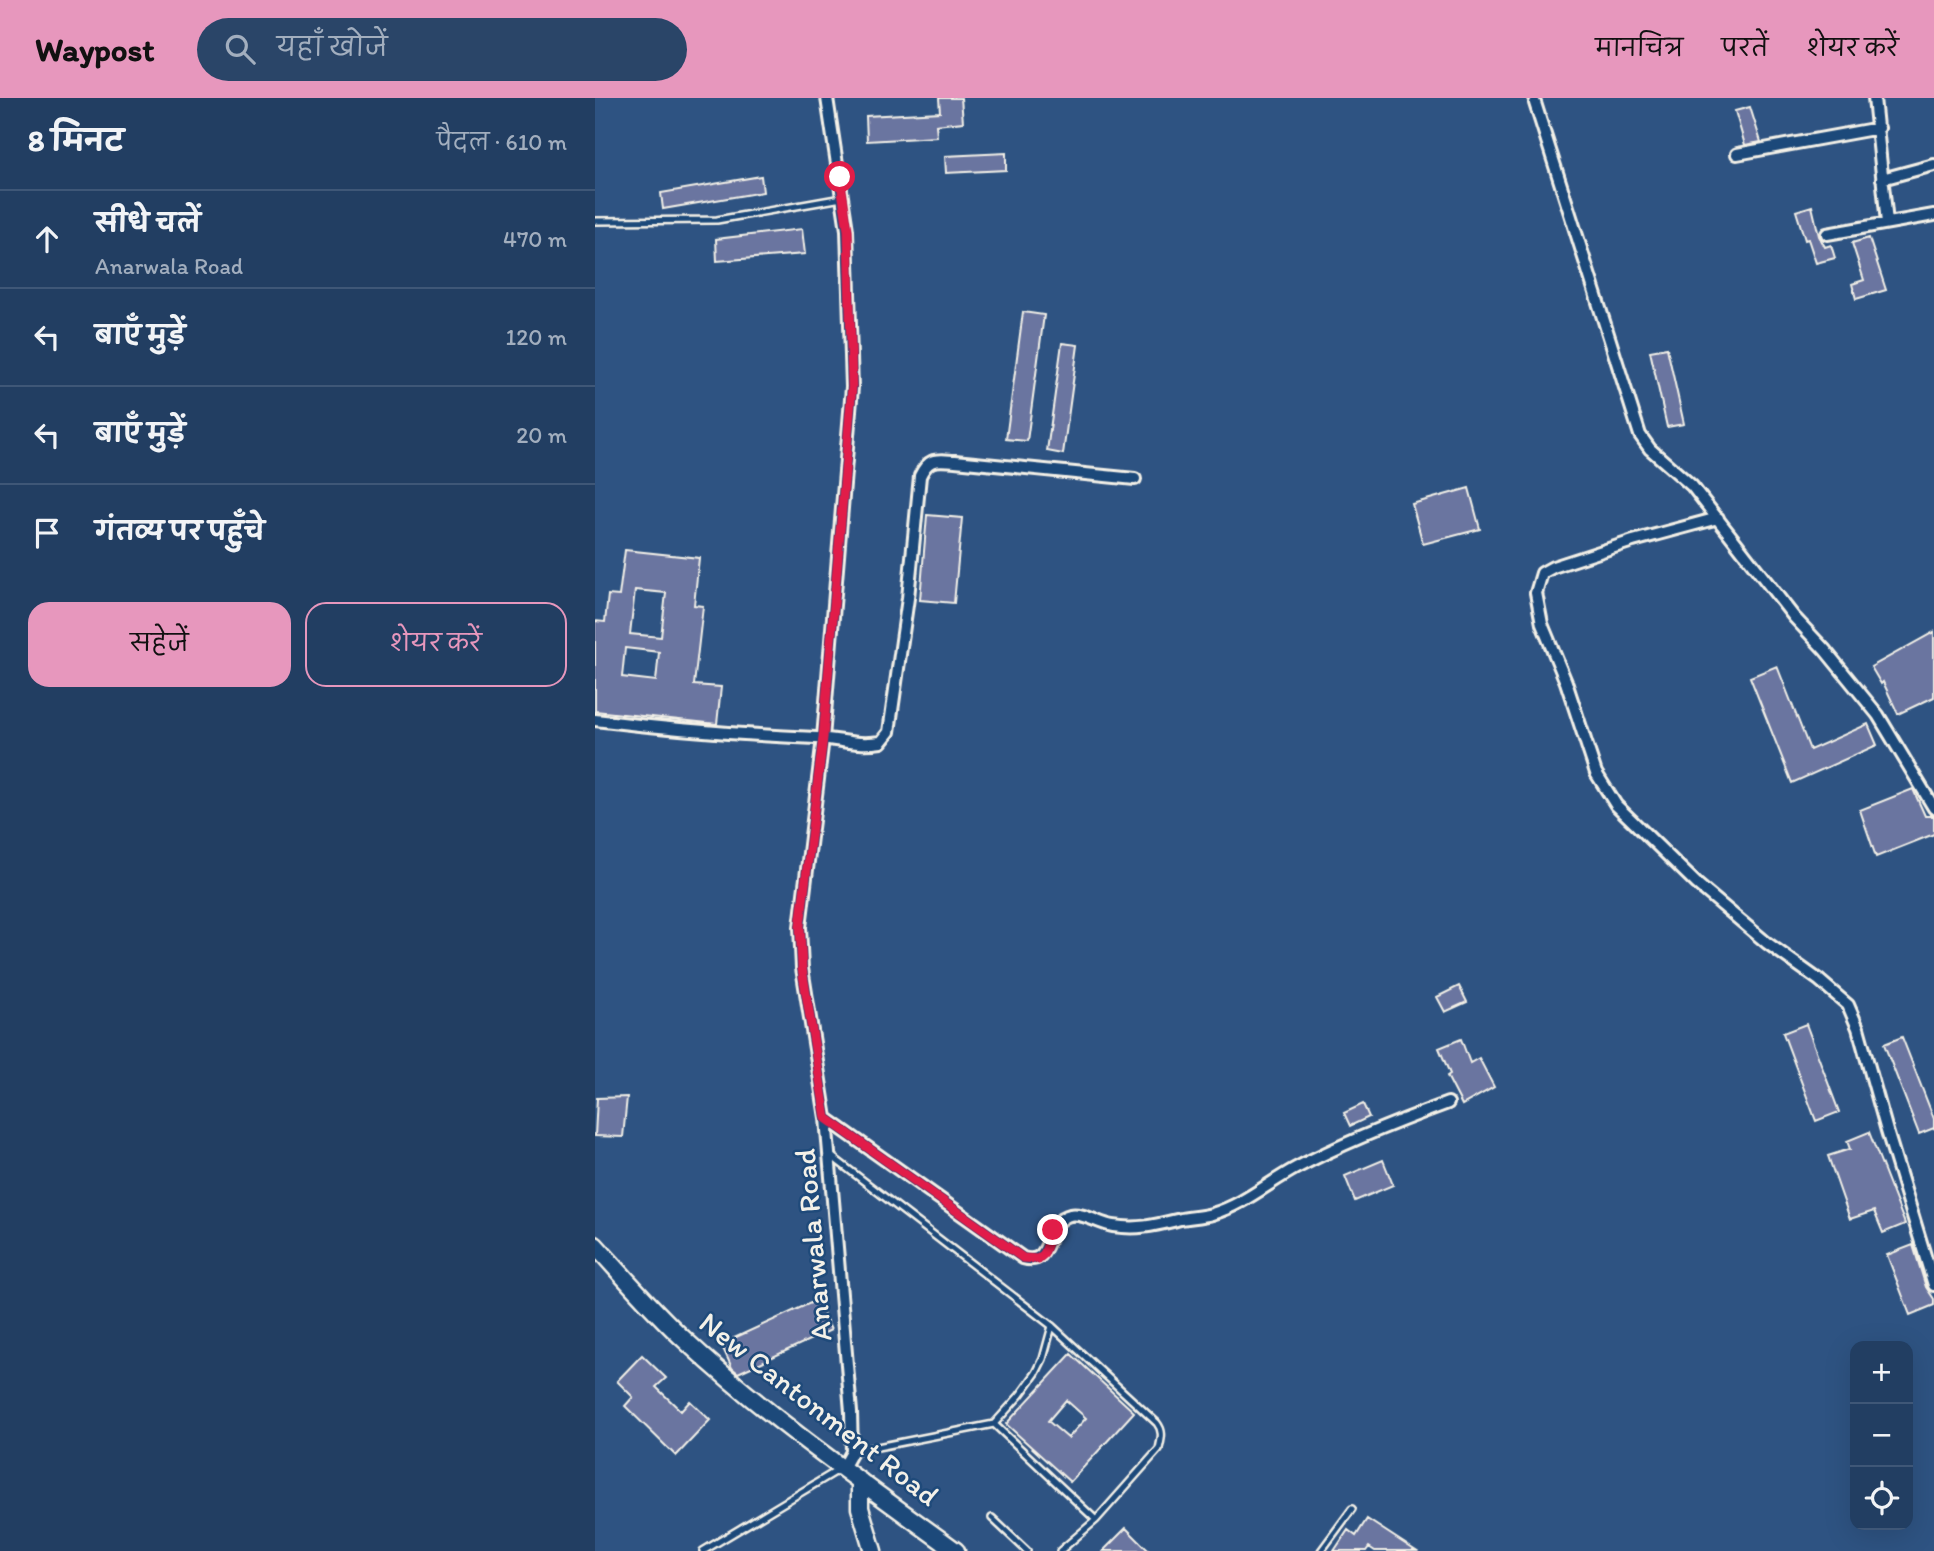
<!DOCTYPE html>
<html lang="hi">
<head>
<meta charset="utf-8">
<style>
	:root { --surface:#223e62; --page:#2a4568; --text:#f1f3f6; --muted:#a2aebe; --line:#3f5777; --accent:#e797bd }
	body { margin:0; font-family:Itim,"Playpen Sans Deva",sans-serif; background:var(--page); color:var(--text) }
	.controls { position:absolute; right:21px; bottom:21px; display:grid; overflow:hidden; border-radius:14px; box-shadow:0 7px 28px #0002 }
	.controls button { width:63px; height:63px; display:grid; place-items:center; padding:0; border:0; border-bottom:2px solid var(--line); background:var(--surface); color:var(--text); font:35px sans-serif }
	.stop { position:absolute; width:21px; height:21px; margin:-16px; border:5px solid #e11d48; border-radius:50%; background:#fff }
	.stop.end { background:#e11d48; border-color:#fff; box-shadow:0 2px 7px #0008 }
	.list { margin:0; padding:0; list-style:none }
	h2 { display:flex; justify-content:space-between; align-items:center; height:91px; margin:0; padding:0 28px; font-size:30px }
	h2 small { font-size:23px; font-weight:400; color:var(--muted) }
	.list li { display:grid; grid-template-columns:46px 1fr auto; gap:21px; align-items:center; box-sizing:border-box; height:98px; padding:0 28px; border-top:2px solid var(--line) }
	.list b { display:block; font-size:26px; white-space:nowrap }
	.list p { margin:0; font-size:23px; white-space:nowrap; color:var(--muted) }
	.list em { font-size:23px; font-style:normal; color:var(--muted) }
	.actions { display:flex; gap:14px; padding:21px 28px }
	.actions a { flex:1; padding:16px 0; border:2px solid var(--accent); border-radius:21px; text-align:center; font-size:24px; color:var(--accent) }
	.actions .main { background:var(--accent); color:#111 }
	.icon { flex:none; width:38px; height:38px; fill:none; stroke:currentColor; stroke-width:2; stroke-linecap:round; stroke-linejoin:round }
	.map { position:relative; flex:none; width:1339px; height:1453px; overflow:hidden }
	header { display:flex; align-items:center; gap:42px; box-sizing:border-box; height:98px; padding:0 35px; background:var(--accent); color:#111 }
	header strong { font-size:33px }
	nav { display:flex; gap:38px; margin-inline-start:auto; font-size:24px }
	.search { width:490px; height:63px; background:var(--page); display:flex; align-items:center; gap:18px; box-sizing:border-box; padding:0 24px; border-radius:38px; color:var(--muted); font-size:26px }
	main { display:flex }
	aside { flex:1; background:var(--surface) }
	.map>svg:first-child { display:block }
	.building { fill:#6a75a0; stroke:#f4f1e8; stroke-width:2; fill-rule:evenodd }
	.lines { fill:none; stroke-linecap:round; stroke-linejoin:round }
	.lane-casing { stroke:#f4f1e8; stroke-width:10 }
	.street-casing { stroke:#f4f1e8; stroke-width:16 }
	.secondary-casing { stroke:#f4f1e8; stroke-width:21 }
	.lane { stroke:#1f4a7a; stroke-width:5 }
	.street { stroke:#1f4a7a; stroke-width:10 }
	.secondary { stroke:#1f4a7a; stroke-width:16 }
	.route { stroke:#e11d48; stroke-width:9 }
	.labels { text-anchor:middle; stroke-width:5; stroke-linejoin:round; paint-order:stroke }
	.street-label { font-size:30px; fill:#f4f1e8; stroke:#1f4a7a }
</style>
</head>
<body>
<header>
<strong>Waypost</strong>
<div class="search"><svg class="icon" aria-label="search" viewBox="0 0 24 24"><circle cx="10" cy="10" r="6"/><path d="M15 15l6 6"/></svg>यहाँ खोजें</div>
<nav><a>मानचित्र</a><a>परतें</a><a>शेयर करें</a></nav>
</header>
<main>
<aside>
<h2>8 मिनट<small>पैदल · 610 m</small></h2>
<ul class="list">
<li><svg class="icon" aria-label="ahead" viewBox="0 0 24 24"><path d="M12 20V5M6 11l6-6 6 6"/></svg><div><b>सीधे चलें</b><p>Anarwala Road</p></div><em>470 m</em></li>
<li><svg class="icon" aria-label="left" viewBox="0 0 24 24"><path d="M17 20v-9H6M10 6l-5 5 5 5"/></svg><div><b>बाएँ मुड़ें</b></div><em>120 m</em></li>
<li><svg class="icon" aria-label="left" viewBox="0 0 24 24"><path d="M17 20v-9H6M10 6l-5 5 5 5"/></svg><div><b>बाएँ मुड़ें</b></div><em>20 m</em></li>
<li><svg class="icon" aria-label="arrive" viewBox="0 0 24 24"><path d="M6 21V4h12l-3 4 3 4H6"/></svg><div><b>गंतव्य पर पहुँचे</b></div></li>
</ul>
<div class="actions"><a class="main">सहेजें</a><a>शेयर करें</a></div>
</aside>
<div class="map">
<svg width="1339" height="1453" viewBox="0 0 1339 1453">
	<rect width="100%" height="100%" fill="#2e5382"/>
	<filter id="ink" filterUnits="userSpaceOnUse"><feTurbulence type="fractalNoise" baseFrequency=".0143" numOctaves="2"/><feDisplacementMap in="SourceGraphic" scale="14" xChannelSelector="R" yChannelSelector="G"/><feConvolveMatrix kernelMatrix="1 2 1 2 8 2 1 2 1" color-interpolation-filters="sRGB"/></filter>
	<g filter="url(#ink)">
		<path class="building" d="M344,0H366L368,24L341,27L342,39L272,43L271,18L345,14Z
			M1155,9L1166,44L1150,47L1140,13Z
			M411,55V72L351,75L350,58Z
			M166,78L168,94L68,111L66,95Z
			M1217,108L1224,138L1230,149L1236,147L1240,160L1221,165L1213,141L1210,142L1201,113Z
			M207,131L210,156L122,163L121,141Z
			M1274,140L1291,192L1261,201L1257,186L1269,182L1257,145Z
			M428,214L449,217L432,343L411,341Z
			M467,245L483,247L468,356L452,353Z
			M1072,250L1089,326L1072,329L1055,253Z
			M874,390L885,431L828,446L817,406Z
			M332,417L367,420L359,505L325,502Z
			M30,452L104,460L99,507L108,508L99,587L126,589L122,626L0,613V523L10,524L13,497L24,498ZM40,492L71,495L66,539L35,536ZM30,550L64,554L61,583L27,579Z
			M1339,534V599L1303,616L1288,584L1286,586L1276,569Z
			M1182,568L1215,652L1273,626L1282,647L1197,685L1155,579Z
			M1318,691L1330,718H1339V736L1281,759L1265,712Z
			M864,888L872,904L850,914L842,899Z
			M1211,926L1244,1014L1221,1023L1188,935Z
			M1307,939L1339,1021V1030L1324,1036L1289,946Z
			M866,941L875,965L884,960L899,989L867,1007L852,978L855,976L844,950Z
			M32,999L28,1039L0,1038L2,1000Z
			M768,1006L774,1019L755,1028L749,1015Z
			M1274,1034L1310,1126L1288,1135L1279,1113L1255,1121L1233,1058L1255,1051L1252,1043Z
			M788,1062L798,1087L760,1103L750,1078Z
			M1318,1147L1331,1189L1339,1201V1207L1315,1217L1292,1157Z
			M222,1202L236,1232L143,1275L137,1270L126,1246Z
			M476,1256L539,1314L475,1384L411,1326ZM471,1302L491,1320L473,1340L453,1323Z
			M47,1257L71,1280L61,1289L86,1313L95,1303L115,1322L81,1358L30,1308L38,1299L22,1283Z
			M772,1421L821,1453H780L774,1449L771,1453H739L753,1432L761,1438Z
			M531,1430L554,1453H508Z"/>
		<g class="lines">
			<g class="lane-casing">
				<path id="lane" d="M0,123L122,122L247,100
					M235,1057L457,1228L562,1325C569,1334 566,1341 564,1351L501,1422L399,1326
					M257,1354L399,1326L425,1297L441,1275L448,1261L457,1228
					M397,1420L432,1453
					M108,1453L245,1371
					M465,1453L501,1422
					M726,1453L757,1411"/>
			</g>
			<g class="street-casing">
				<path id="street" d="M232,0L252,132L257,289L228,640L205,829L207,870L231,1020L256,1314L257,1354L248,1370
					M1279,0L1292,125
					M940,5L1045,337L1055,351L1097,388L1199,519L1230,552L1283,617L1339,710
					M1142,56L1284,30
					M1287,81L1339,67
					M1232,136L1339,117
					M1123,420L1038,443L958,469L947,475L941,495L947,526L971,584L1001,675L1021,707L1102,786L1172,845L1224,882L1253,907L1263,930L1292,1033L1339,1187
					M0,622C74,631 147,637 221,640C246,641 260,648 286,644L294,634L313,500L325,378C334,359 341,362 360,363L540,381
					M231,1020L428,1160C458,1169 449,1127 472,1118C485,1112 504,1126 518,1128C544,1132 561,1127 586,1121C596,1119 607,1119 617,1116C648,1107 673,1085 701,1070C750,1044 801,1024 853,1005"/>
			</g>
			<g class="secondary-casing">
				<path id="secondary" d="M0,1147C30,1180 59,1214 92,1244C175,1321 269,1386 361,1453
					M265,1383V1410L278,1453"/>
			</g>
			<use href="#lane" class="lane"/>
			<use href="#street" class="street"/>
			<use href="#secondary" class="secondary"/>
		</g>
	</g>
	<g class="lines" filter="url(#ink)">
		<path class="route" d="M245,79L253,132L257,289L228,640L205,828L207,870L231,1020L428,1160L443,1161L449,1156L458,1132"/>
	</g>
	<g class="labels">
		<g class="street-label">
			<text transform="translate(218 1147) rotate(-95)" y="10">Anarwala Road</text>
			<text transform="translate(224 1311) rotate(38)" y="10">New Cantonment Road</text>
		</g>
	</g>
</svg>
<div class="controls">
<button>+</button>
<button>−</button>
<button><svg class="icon" aria-label="locate" viewBox="0 0 24 24"><circle cx="12" cy="12" r="6"/><path d="M12 2v4M12 18v4M2 12h4M18 12h4"/></svg></button>
</div>
<div class="stop" style="left:245px;top:79px"></div>
<div class="stop end" style="left:458px;top:1132px"></div>
</div>
</main>
</body>
</html>
